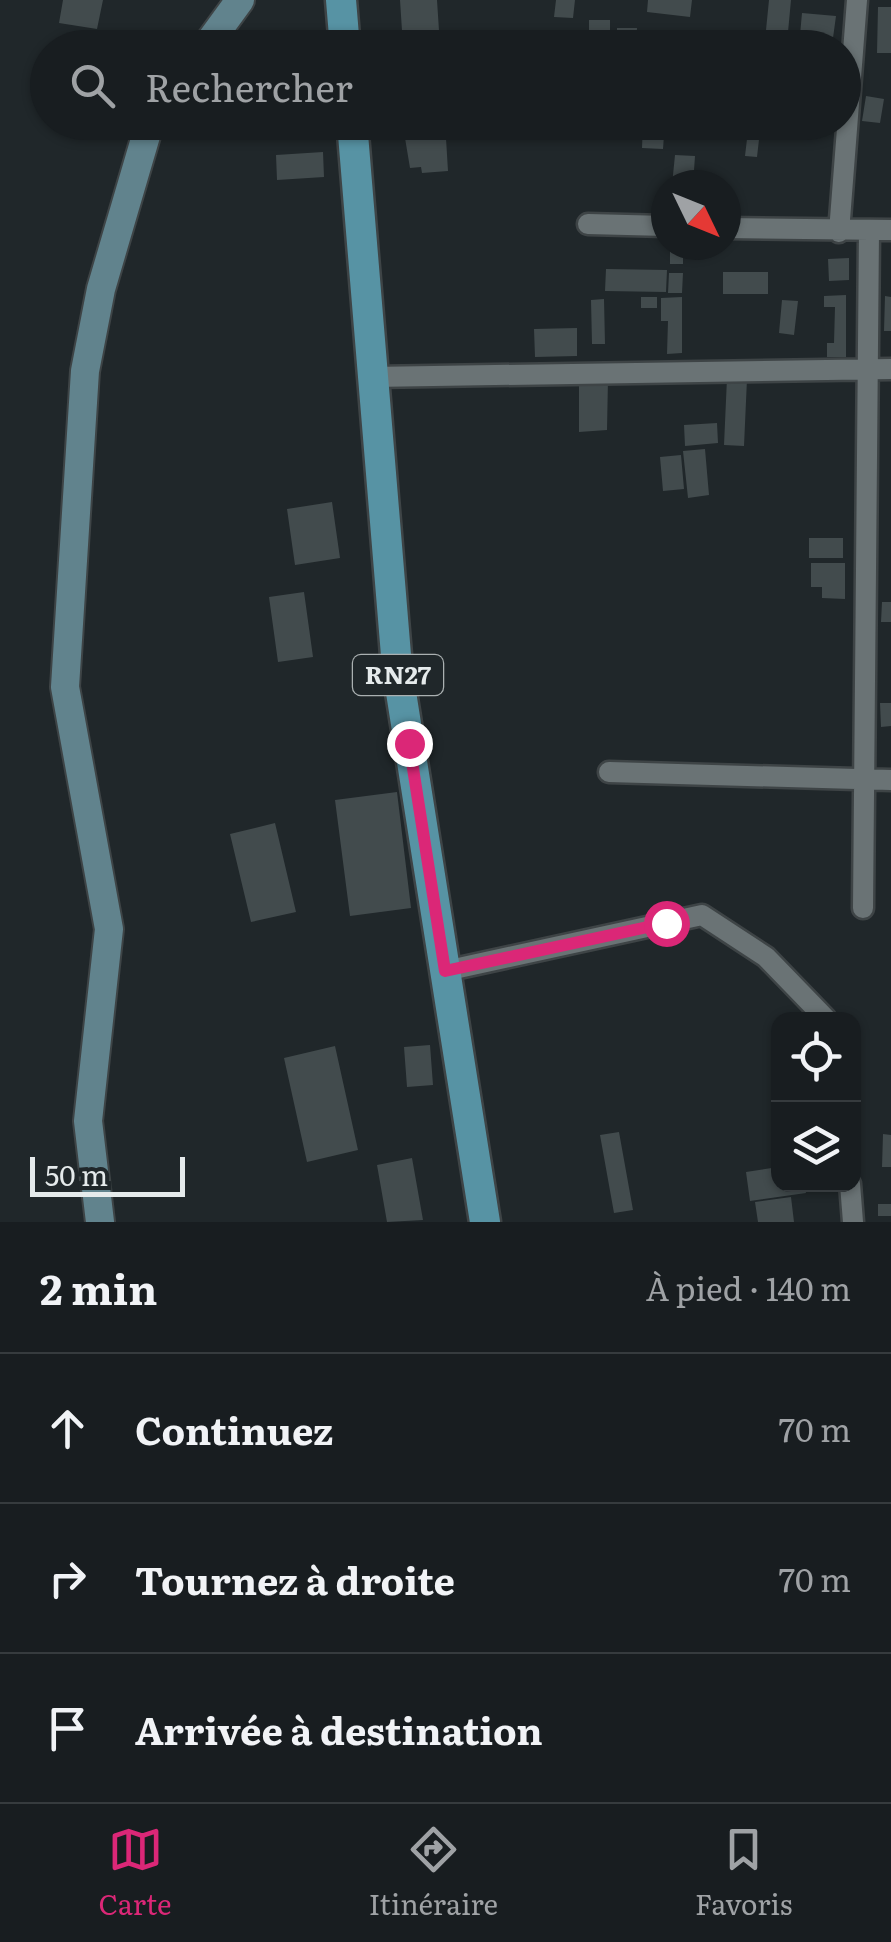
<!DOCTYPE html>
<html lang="fr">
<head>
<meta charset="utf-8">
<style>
	:root { --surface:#181d20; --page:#212629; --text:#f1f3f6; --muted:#9fa2a5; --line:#363b3e; --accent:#db2777 }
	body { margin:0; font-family:Literata,serif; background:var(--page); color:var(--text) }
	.controls { position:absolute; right:30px; bottom:30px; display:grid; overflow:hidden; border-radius:20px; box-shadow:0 2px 8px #0004 }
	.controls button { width:90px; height:90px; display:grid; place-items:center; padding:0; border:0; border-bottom:2px solid var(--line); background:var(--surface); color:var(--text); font:50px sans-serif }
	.compass { position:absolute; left:651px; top:170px; width:90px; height:90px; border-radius:50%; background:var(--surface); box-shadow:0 2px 8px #0004; rotate:133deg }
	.scale { position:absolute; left:30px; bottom:25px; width:155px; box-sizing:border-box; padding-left:10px; border:5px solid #e5eaeb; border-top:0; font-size:28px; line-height:35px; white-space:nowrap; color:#e5eaeb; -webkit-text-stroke:8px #20272a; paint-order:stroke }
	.stop { position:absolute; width:30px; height:30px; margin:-22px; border:8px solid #db2777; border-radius:50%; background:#fff }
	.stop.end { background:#db2777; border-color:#fff; box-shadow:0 2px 10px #0008 }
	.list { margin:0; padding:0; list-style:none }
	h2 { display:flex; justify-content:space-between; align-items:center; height:130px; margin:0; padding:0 40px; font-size:42px }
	h2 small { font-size:32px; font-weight:400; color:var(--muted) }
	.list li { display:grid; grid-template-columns:65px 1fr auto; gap:30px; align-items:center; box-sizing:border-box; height:150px; padding:0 40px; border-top:2px solid var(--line) }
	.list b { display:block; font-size:38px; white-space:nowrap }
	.list em { font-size:32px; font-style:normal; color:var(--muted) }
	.icon { flex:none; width:55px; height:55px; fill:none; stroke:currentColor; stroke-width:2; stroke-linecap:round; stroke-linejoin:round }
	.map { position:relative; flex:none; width:891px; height:1222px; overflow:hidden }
	.search { position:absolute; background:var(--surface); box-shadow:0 2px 8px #0004; left:30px; right:30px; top:30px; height:110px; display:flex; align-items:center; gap:25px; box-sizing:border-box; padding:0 35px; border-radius:55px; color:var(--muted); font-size:38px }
	.sheet { height:580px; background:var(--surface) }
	nav { display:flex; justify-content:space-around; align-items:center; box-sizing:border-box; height:140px; border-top:2px solid var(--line); background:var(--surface); font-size:28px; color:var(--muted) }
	nav a { display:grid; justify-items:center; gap:5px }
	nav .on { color:var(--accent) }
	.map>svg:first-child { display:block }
	.building { fill:#424b4d }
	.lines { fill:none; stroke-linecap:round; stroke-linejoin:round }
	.street-casing { stroke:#3e4446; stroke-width:25 }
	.secondary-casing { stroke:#3e4446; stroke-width:32 }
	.primary-casing { stroke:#3e4446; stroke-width:35 }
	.street { stroke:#6a7375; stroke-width:20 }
	.secondary { stroke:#61838d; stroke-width:28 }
	.primary { stroke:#5793a4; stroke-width:30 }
	.route { stroke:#db2777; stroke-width:12 }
	.labels { text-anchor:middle; stroke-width:8; stroke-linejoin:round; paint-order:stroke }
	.shield { fill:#20272a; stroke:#aab0b1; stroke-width:2.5 }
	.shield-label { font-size:25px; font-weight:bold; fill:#e5eaeb }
</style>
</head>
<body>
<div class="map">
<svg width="891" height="1222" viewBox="0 0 891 1222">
	<rect width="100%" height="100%" fill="#20272a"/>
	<path class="building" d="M63,0H103L97,29L59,23Z
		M400,0H437L440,46H403Z
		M556,0H575L573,18L554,17Z
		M648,0H692L690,17L647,12Z
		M769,0H791L788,32L766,30Z
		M878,7H891V53H877Z
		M802,13L836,16L833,38L800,35Z
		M589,20H610V35H589Z
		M617,28H637L636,48H617Z
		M639,30L663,31L662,48H639Z
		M746,32L761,34L760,48H743Z
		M667,34H687V48H667Z
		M784,40L832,42V48H784Z
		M866,96L884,99L880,123L862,121Z
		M409,122H445L448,171L422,173L421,167L410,168L405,138L410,137Z
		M643,122H665L663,149L642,148Z
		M749,122H761L757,157L745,156Z
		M323,152L324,177L277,180L276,155Z
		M675,155L695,156L693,185H672Z
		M670,245H683V264H670Z
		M849,258V280L829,281L828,259Z
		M606,269L667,270L666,292L605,291Z
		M723,272H768V294H723Z
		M669,273H683L682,293H668Z
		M846,295V357H827V343H834L835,307H824V296Z
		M885,296L891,297V331H884Z
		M641,297H657V308H641Z
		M682,297V353L667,354L668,321H661V298Z
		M604,299L605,344H592L591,300Z
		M782,300L798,301L794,335L779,333Z
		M577,328V356L535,357L534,329Z
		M727,378L747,379L744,446L724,445Z
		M608,379L607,430L579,432V381Z
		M717,423L718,443L685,446L684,425Z
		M705,449L709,495L688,498L683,451Z
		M681,455L684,489L663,491L660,457Z
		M332,502L340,558L295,565L287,509Z
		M809,538H843V558H809Z
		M811,563H845V599L822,598V587H811Z
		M304,592L313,657L278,662L269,597Z
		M882,602H891V622H881Z
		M880,703H891V726L881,727Z
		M397,792L411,908L350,916L335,800Z
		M275,823L296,912L251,922L230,834Z
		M430,1045L433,1085L407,1087L404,1047Z
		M335,1046L358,1150L307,1162L284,1058Z
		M619,1132L633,1210L614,1213L600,1135Z
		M883,1134L891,1135V1167H882Z
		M412,1158L423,1220L387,1222L377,1165Z
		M778,1167V1184H804L806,1193L750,1201L746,1172Z
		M791,1197L794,1222H758L755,1202Z
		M878,1204H891V1216H878Z"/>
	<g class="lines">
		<g class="street-casing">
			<path id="street" d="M588,224L666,226
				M726,228L891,230
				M839,232L857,0
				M372,377L891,369
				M609,772L891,780
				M863,908L869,231
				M445,971L702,915L766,957L826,1019
				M850,1184L853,1222"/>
		</g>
		<g class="secondary-casing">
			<path id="secondary" d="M205,48L240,0
				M100,1222L88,1121L109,929L65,687L85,371L101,289L150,122"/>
		</g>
		<g class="primary-casing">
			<path id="primary" d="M341,0L345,48
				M352,122L397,667L485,1222"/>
		</g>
		<use href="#street" class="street"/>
		<use href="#secondary" class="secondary"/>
		<use href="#primary" class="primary"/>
	</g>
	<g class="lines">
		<path class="route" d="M409,743L445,971L666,923"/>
	</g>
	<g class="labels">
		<rect class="shield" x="353" y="655" width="90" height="40" rx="8"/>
		<g class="shield-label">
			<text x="398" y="684">RN27</text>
		</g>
	</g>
</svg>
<div class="controls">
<button><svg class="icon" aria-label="locate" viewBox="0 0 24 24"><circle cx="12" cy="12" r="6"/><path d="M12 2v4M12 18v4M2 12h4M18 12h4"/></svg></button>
<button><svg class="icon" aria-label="layers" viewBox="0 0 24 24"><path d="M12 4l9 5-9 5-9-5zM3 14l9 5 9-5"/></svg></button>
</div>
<svg class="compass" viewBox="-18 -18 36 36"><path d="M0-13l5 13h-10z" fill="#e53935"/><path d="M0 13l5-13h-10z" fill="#9fa2a5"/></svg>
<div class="scale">50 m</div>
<div class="stop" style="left:666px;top:923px"></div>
<div class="stop end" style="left:409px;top:743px"></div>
<div class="search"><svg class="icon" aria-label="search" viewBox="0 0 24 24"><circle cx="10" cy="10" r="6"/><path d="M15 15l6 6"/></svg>Rechercher</div>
</div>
<section class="sheet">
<h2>2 min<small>À pied · 140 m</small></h2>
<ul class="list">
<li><svg class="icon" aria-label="ahead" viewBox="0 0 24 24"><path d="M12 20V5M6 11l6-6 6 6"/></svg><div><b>Continuez</b></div><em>70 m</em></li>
<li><svg class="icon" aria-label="right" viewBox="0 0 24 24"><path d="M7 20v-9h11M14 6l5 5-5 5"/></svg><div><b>Tournez à droite</b></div><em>70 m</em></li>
<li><svg class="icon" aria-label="arrive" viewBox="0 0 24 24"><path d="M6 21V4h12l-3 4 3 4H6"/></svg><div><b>Arrivée à destination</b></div></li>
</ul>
</section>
<nav>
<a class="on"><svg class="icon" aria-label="map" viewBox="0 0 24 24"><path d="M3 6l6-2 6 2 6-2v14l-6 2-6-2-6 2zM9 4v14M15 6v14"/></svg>Carte</a>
<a><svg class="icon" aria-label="directions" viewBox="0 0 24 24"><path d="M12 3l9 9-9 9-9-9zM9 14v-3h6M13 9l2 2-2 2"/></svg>Itinéraire</a>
<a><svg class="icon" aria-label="saved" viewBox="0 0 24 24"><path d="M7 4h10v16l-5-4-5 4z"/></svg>Favoris</a>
</nav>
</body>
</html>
